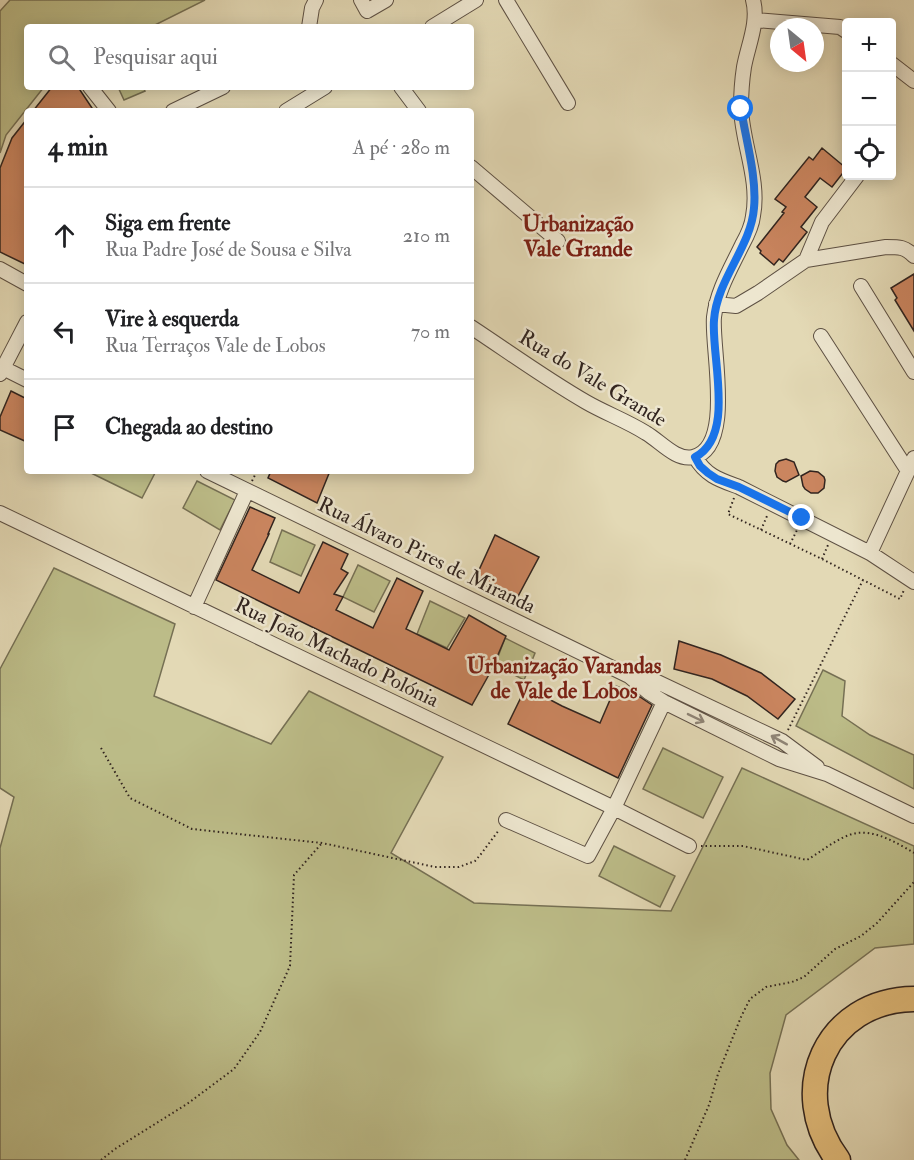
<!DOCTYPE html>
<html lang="pt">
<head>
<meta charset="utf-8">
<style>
	:root { --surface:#fff; --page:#f2f2f2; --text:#202124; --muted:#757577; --line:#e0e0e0 }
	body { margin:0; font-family:"IM FELL Double Pica",serif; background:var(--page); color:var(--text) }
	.controls { position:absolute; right:18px; top:18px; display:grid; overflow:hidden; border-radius:6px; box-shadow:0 3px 15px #0003 }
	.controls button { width:54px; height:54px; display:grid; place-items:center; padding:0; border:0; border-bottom:2px solid var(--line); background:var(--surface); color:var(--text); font:30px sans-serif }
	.compass { position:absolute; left:770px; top:18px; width:54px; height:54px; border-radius:50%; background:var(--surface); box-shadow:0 3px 15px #0003; rotate:151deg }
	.stop { position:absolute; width:18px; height:18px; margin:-14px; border:4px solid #1a73e8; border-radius:50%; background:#fff }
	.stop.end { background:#1a73e8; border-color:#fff; box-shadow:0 2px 6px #0008 }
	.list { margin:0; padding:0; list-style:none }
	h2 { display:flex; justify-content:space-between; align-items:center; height:78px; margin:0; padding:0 24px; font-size:26px }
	h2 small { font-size:20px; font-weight:400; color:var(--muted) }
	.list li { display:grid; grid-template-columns:39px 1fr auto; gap:18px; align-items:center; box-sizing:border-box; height:96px; padding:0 24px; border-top:2px solid var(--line) }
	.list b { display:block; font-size:22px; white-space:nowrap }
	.list p { margin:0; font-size:20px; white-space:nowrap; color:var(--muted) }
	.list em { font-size:20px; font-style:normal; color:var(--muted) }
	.icon { flex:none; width:33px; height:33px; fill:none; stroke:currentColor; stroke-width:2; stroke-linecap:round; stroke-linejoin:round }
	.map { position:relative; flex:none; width:914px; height:1160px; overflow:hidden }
	.search { position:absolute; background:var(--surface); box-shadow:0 3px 15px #0003; left:24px; top:24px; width:450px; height:66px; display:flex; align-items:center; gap:15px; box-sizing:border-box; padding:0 21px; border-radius:6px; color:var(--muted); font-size:22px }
	.panel { position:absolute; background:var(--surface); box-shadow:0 3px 15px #0003; left:24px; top:108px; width:450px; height:366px; border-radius:6px }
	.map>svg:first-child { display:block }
	.green { fill:#bcbc88; stroke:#767054; stroke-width:1.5 }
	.building { fill:#ca855f; stroke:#31241f; stroke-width:1.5 }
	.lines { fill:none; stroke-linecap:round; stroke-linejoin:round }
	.minor-casing { stroke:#5e5144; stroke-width:16 }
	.motorway-casing { stroke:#31241f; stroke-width:27 }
	.path { stroke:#31241f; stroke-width:2; stroke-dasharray:1.5 3; stroke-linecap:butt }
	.minor { stroke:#ede6cf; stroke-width:14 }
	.motorway { stroke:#e2bc7a; stroke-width:24 }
	.oneway { stroke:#8f8577 }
	.route { stroke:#1a73e8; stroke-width:8 }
	.labels { text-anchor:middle; stroke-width:5; stroke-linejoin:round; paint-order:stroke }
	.street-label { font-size:21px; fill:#31241f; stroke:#ede6cf }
	.neighbourhood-label { font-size:22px; font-weight:bold; fill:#7a1f14; stroke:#ede6cf }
</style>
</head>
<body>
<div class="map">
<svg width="914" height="1160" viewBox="0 0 914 1160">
	<rect width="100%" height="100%" fill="#e3d9b5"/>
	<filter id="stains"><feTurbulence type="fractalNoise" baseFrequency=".00333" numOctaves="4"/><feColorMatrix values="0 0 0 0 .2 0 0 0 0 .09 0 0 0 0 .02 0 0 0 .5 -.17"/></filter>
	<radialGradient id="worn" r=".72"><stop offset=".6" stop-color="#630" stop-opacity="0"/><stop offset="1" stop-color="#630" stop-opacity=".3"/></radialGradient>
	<path class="green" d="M10,0H205L151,27H27V87H44L6,135L0,153V11Z
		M118,87H143L145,91L124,100Z
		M87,471H156L142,498Z
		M197,481L235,500L220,530L183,508Z
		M282,530L315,545L301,576L270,562Z
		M358,565L390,581L374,612L343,597Z
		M54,568L175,624L154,696L271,744L309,691L443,757L391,853L474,903L671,911L742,768L914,846V944L875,948L786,1015L770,1073L771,1109L787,1145L799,1160H0V848L14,797L0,788V669Z
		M430,601L465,618L447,648L417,634Z
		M505,638L535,653L524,680L495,665Z
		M823,670L845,681L842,716L870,735L914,755V789L796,726Z
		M663,748L723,777L703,818L643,789Z
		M614,846L675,876L660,907L599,876Z"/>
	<path class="building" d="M52,87H78L94,111H33Z
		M27,119V265L0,252V168L12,138Z
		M822,148L846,168V169L832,187L820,178L805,197L817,207L801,227L807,232L783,262L779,259L774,265L760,253L761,251L757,247L784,213L782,212L786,207L775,199L809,157L813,160Z
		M914,274V331L895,300L897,298L891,288Z
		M11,391L27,399V442L0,430V417Z
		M786,459L794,462L799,475L786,482L783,481L777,477L775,471L776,464L779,461Z
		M271,471H330L317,503L268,478Z
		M810,471L818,472L824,477L825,480L824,488L818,493H811L805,489L803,486L801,476Z
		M250,507L275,518L268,534H269L252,570L299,593L323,542L348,554L341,569L348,573L334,594L343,597L336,610L373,628L397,578L423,591L406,629L449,650L469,615L506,636L491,671L472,705L216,580Z
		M495,535L539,557L516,600L474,581Z
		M679,641L721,655L761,673L795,699L778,719L747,696L712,679L674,669Z
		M616,686L640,697L652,705L618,778L508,724L526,687L562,706L600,723Z"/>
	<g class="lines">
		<g class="minor-casing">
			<path id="minor" d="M361,0L367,11L386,0
				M506,0L568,103
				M755,20L840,27L846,31
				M309,27L312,8L316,0
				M432,27L476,0
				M892,64L914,81
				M90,87L109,111
				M401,87L419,111
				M173,111L223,87
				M286,111L325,87
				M471,167L558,241
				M806,260L886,247C900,247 905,247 914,256
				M0,269L27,284
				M861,286L914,372
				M716,304L736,306L758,293L806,260L822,222L857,176
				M471,327C509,352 546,379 586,402C605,413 627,421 646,433C660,441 676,461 693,457C735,448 711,347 714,317C717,291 731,268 742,245C747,236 752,226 753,216C760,180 742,143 741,108C741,95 742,80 744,67C748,45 759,22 753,0
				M821,336L908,471
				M3,368L27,380
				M0,374L27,322
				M695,457C706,476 720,480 739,487L870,553L914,582
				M207,471L629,676L648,692L664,702L779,759L827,774L914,816
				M0,513L614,808L689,846
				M870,553L914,458
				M194,607L247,491
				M631,676L651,679L782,741L817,767
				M506,820L588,856L614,808L664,702"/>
		</g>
		<g class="motorway-casing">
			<path id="motorway" d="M838,1160C786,1091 826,1000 914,999"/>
		</g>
		<path class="path" d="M252,481L257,471
			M734,498L728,514L822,559L900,599L904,590
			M761,530L767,516
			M790,544L797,530
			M822,559L828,545
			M788,730L863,580
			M101,748L130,798L192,829L322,843L435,867H459L475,861L481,854L499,830
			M701,846H743L807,860C822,851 836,839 852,834C873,828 897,843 914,853
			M101,1160L115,1149L187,1104L234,1069L260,1032L290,966L294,875L322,843
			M685,1160L709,1105L718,1074L741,1017L750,999L766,987L792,982L804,977L835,949L861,936L877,923L914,882"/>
		<use href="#minor" class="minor"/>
		<use href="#motorway" class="motorway"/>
	</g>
	<defs><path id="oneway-shaft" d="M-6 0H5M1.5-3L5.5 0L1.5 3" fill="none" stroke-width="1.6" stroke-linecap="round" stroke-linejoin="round" transform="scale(1.5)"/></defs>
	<g class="oneway">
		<use href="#oneway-shaft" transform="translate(696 718) rotate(26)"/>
		<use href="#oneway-shaft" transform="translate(779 740) rotate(-151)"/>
	</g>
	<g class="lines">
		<path class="route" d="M741,109C746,140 757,178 754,208C751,247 717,279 714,320C711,357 736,436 695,457L700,466L708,473L717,479L739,487L802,518"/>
	</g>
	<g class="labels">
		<g class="street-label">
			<text transform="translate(593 378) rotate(31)" y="7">Rua do Vale Grande</text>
			<text transform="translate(427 555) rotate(26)" y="7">Rua Álvaro Pires de Miranda</text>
			<text transform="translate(337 652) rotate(26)" y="7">Rua João Machado Polónia</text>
		</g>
		<g class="neighbourhood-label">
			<text x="578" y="231">Urbanização<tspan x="578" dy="25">Vale Grande</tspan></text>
			<text x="564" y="673">Urbanização Varandas<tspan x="564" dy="25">de Vale de Lobos</tspan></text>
		</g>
	</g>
	<rect width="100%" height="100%" filter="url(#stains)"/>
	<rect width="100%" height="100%" fill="url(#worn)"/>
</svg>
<div class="controls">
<button>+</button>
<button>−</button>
<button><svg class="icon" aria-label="locate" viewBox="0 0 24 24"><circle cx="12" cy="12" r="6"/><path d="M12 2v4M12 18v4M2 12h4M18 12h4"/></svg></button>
</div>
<svg class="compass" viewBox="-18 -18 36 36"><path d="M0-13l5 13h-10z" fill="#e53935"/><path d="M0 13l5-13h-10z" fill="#757577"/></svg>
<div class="stop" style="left:741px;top:109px"></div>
<div class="stop end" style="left:802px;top:518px"></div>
<div class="search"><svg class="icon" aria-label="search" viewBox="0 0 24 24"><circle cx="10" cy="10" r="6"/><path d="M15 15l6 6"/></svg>Pesquisar aqui</div>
<section class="panel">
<h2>4 min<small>A pé · 280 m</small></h2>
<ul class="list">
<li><svg class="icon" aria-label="ahead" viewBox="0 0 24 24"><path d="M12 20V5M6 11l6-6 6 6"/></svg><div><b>Siga em frente</b><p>Rua Padre José de Sousa e Silva</p></div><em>210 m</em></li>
<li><svg class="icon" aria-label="left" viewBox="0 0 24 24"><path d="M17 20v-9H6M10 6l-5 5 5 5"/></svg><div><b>Vire à esquerda</b><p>Rua Terraços Vale de Lobos</p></div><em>70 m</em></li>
<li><svg class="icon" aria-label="arrive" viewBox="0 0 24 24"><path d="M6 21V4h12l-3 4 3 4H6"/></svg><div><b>Chegada ao destino</b></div></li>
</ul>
</section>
</div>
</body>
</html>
